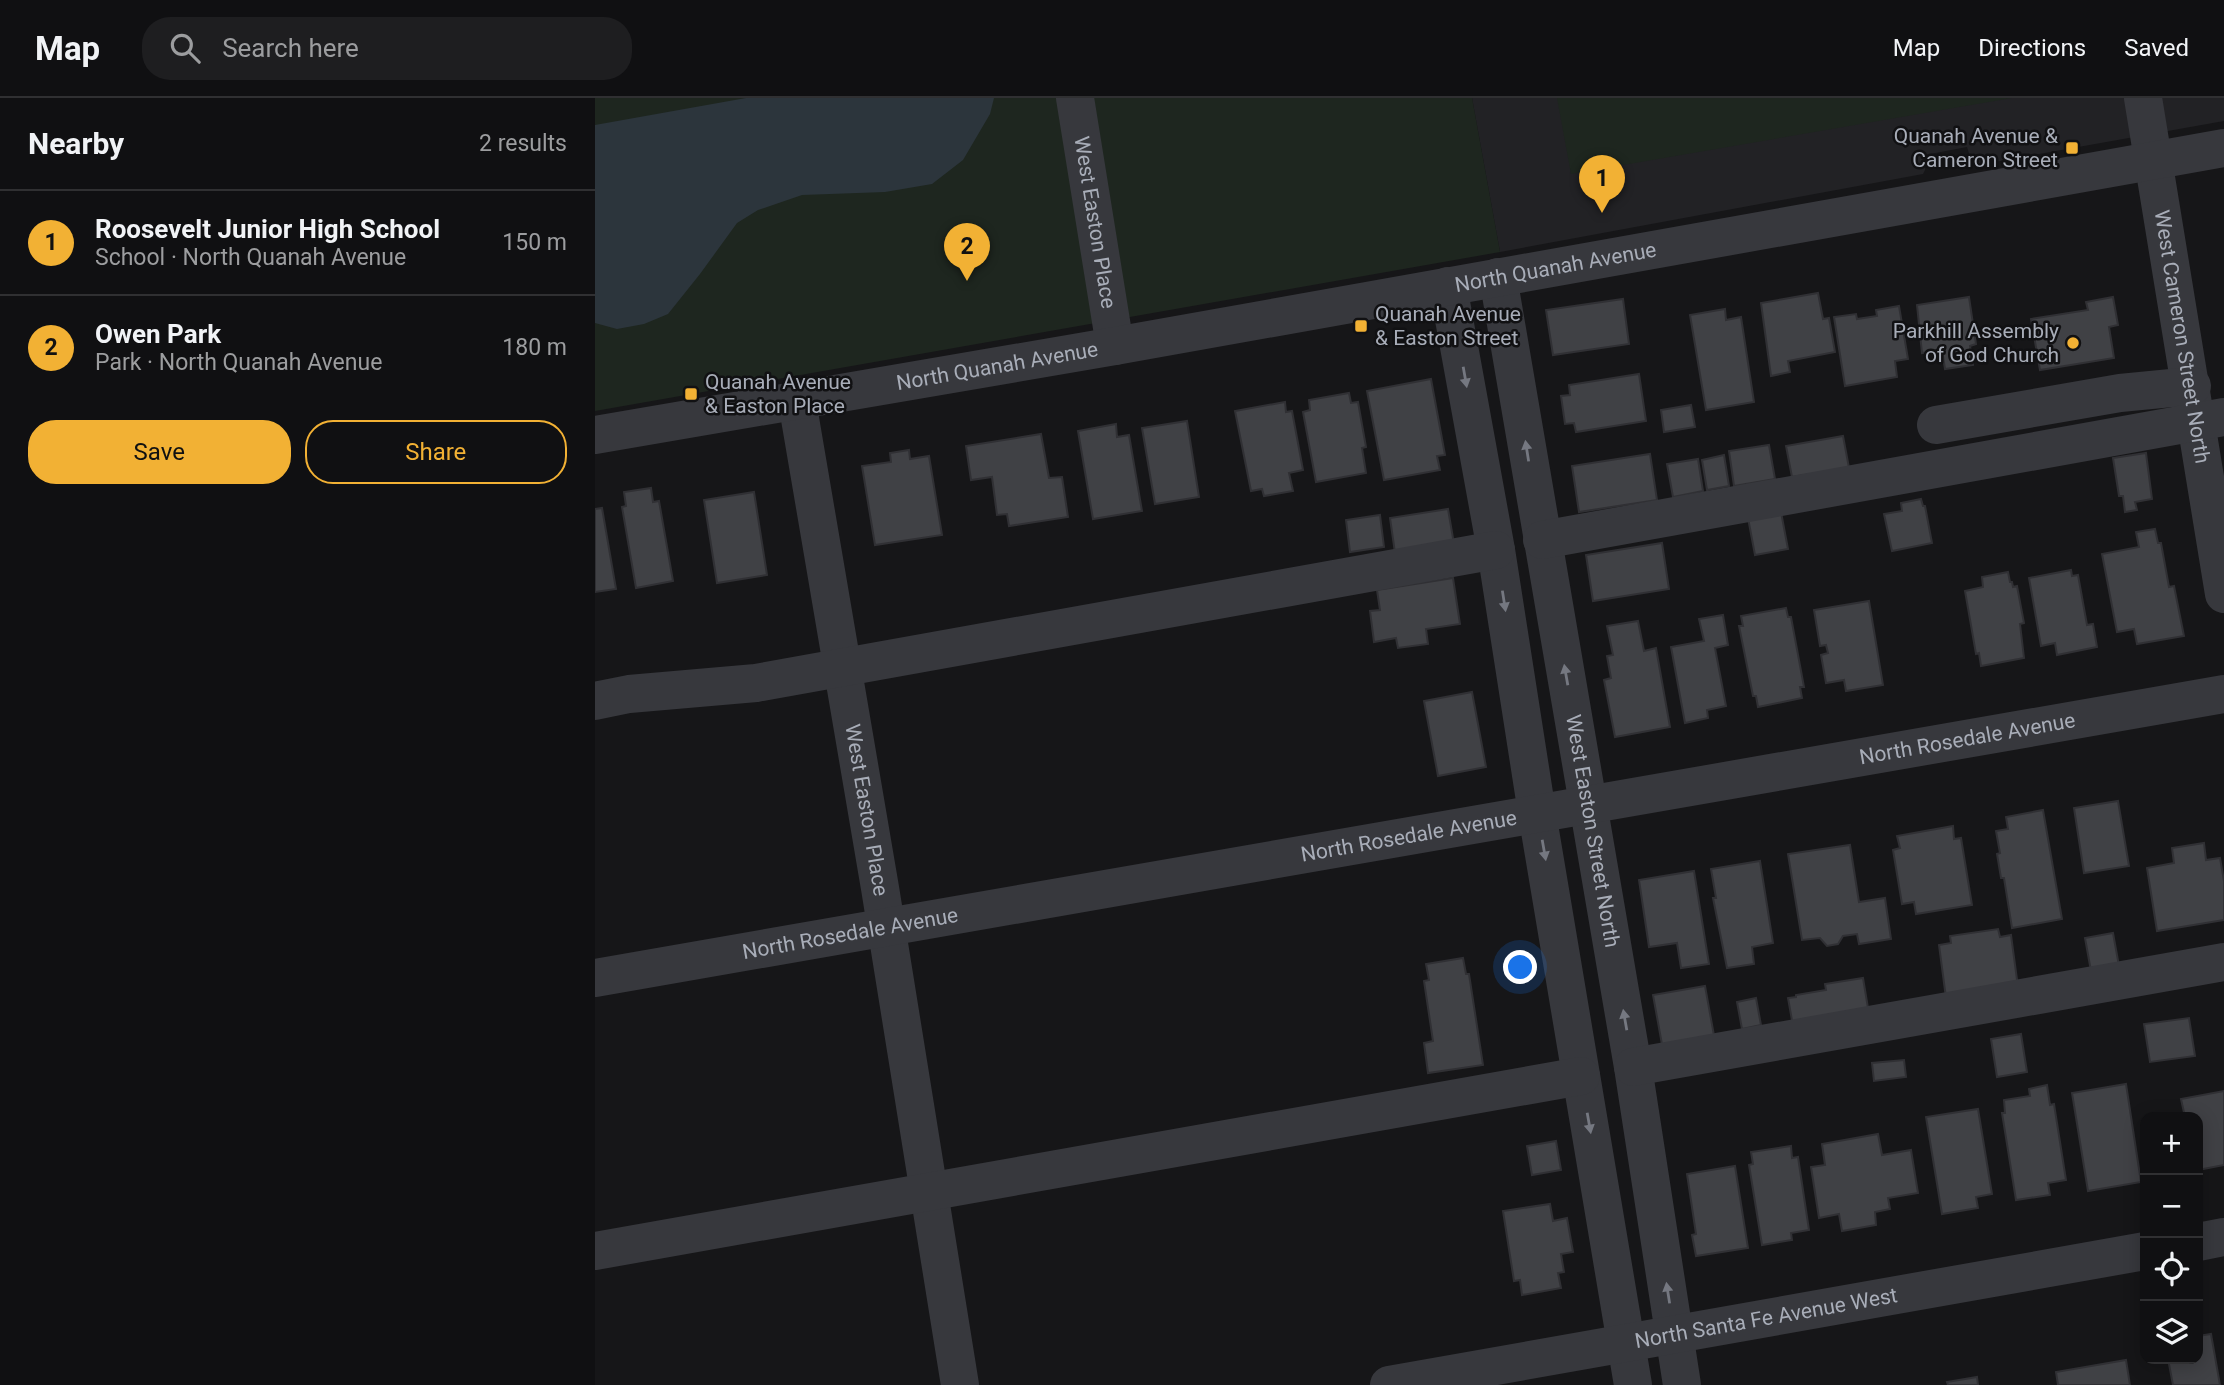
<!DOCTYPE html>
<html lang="en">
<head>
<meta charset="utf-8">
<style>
	:root { --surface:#101012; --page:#1e1e20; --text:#f1f3f6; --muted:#9c9d9f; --line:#303032; --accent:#f2b134 }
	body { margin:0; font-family:Roboto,sans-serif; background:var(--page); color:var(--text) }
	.controls { position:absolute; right:21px; bottom:21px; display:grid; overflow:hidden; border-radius:14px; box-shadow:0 4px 18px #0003 }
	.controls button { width:63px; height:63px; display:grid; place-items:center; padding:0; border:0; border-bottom:2px solid var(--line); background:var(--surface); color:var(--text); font:35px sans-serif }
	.you { position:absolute; left:926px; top:870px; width:24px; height:24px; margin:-18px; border:5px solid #fff; border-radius:50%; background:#1a73e8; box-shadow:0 0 0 10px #1a73e833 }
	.badge { display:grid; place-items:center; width:46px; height:46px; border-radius:50%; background:var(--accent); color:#111; font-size:23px; font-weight:700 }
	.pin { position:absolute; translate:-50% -58px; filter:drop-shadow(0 2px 4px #0008) }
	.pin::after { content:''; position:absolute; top:37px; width:24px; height:21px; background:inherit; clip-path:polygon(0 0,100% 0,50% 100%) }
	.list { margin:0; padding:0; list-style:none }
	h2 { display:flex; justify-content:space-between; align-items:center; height:91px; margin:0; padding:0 28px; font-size:30px }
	h2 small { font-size:23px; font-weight:400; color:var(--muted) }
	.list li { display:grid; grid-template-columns:46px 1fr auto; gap:21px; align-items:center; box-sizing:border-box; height:105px; padding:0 28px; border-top:2px solid var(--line) }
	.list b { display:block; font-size:26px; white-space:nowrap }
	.list p { margin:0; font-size:23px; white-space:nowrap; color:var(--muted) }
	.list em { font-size:23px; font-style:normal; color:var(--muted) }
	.actions { display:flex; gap:14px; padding:21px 28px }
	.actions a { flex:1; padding:16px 0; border:2px solid var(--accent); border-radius:28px; text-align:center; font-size:24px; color:var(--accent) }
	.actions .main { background:var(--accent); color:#111 }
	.icon { flex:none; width:38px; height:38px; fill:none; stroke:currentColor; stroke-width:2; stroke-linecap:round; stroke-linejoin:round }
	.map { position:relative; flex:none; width:1629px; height:1287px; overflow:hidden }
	header { display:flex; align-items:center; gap:42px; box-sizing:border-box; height:98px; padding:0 35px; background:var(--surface); border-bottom:2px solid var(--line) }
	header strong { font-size:33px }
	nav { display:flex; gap:38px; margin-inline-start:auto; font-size:24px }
	.search { width:490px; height:63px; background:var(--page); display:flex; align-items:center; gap:18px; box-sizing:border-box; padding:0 24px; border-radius:28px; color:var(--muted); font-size:26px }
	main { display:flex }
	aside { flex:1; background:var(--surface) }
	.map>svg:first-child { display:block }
	.built { fill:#222225 }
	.green { fill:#1e261f }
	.water { fill:#2c353c }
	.building { fill:#404145; stroke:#303034; stroke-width:2 }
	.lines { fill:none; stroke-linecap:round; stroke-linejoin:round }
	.minor { stroke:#37383d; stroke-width:38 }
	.oneway { fill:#757881 }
	.poi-dot { fill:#f2b134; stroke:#111113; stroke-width:2.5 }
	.labels { text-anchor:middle; stroke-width:5; stroke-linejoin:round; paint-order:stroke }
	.poi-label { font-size:21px; fill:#a8adb8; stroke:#111113; text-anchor:end }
	.street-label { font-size:21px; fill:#a8adb8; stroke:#111113 }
</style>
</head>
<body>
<header>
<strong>Map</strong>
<div class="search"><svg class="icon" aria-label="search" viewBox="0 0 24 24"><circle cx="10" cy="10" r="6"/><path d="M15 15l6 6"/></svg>Search here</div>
<nav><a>Map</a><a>Directions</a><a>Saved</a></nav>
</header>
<main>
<aside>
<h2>Nearby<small>2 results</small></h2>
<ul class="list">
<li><span class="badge">1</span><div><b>Roosevelt Junior High School</b><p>School · North Quanah Avenue</p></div><em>150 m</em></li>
<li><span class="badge">2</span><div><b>Owen Park</b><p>Park · North Quanah Avenue</p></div><em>180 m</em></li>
</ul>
<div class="actions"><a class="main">Save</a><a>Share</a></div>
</aside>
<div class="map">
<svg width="1629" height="1287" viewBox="0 0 1629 1287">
	<rect width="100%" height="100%" fill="#161618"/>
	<path class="built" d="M877,0H1629V23L1394,65H1377L1372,49L1330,57V72L1328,76L905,154Z"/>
	<path class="green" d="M0,0H877L905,154L0,313Z
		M962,0H1417L976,76Z"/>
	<path class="water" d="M151,0H399L395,16L368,62L337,86L290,94L207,97L163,112L142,125L105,176L73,216L49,226L22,231L0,225V27Z"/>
	<path class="building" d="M1223,195L1228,221L1234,220L1240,254L1193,263L1195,274L1176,278L1166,205Z
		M1374,199L1381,246L1375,248L1378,267L1350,271L1347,252L1327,255L1322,207Z
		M1518,199L1523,227L1514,229L1519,260L1445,272L1436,221L1493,212L1491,204Z
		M1028,201L1034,246L958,257L951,212Z
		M1304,208L1313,261L1300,263L1302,279L1250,288L1239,219L1261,216L1262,221L1282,218L1281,212Z
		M1130,211L1131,222L1146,219L1159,304L1111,312L1095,217Z
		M1044,276L1051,323L981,334L979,325L970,326L966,298L975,297L974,287Z
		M836,281L850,357L842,358L845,372L789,382L772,293Z
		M754,295L756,305L763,304L771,349L767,350L771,375L721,384L708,314L715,312L714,302Z
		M690,304L691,314L697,313L708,372L694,375L698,393L669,398L667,391L656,393L640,313Z
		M1096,307L1100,329L1069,334L1066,312Z
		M592,323L604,399L560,406L547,330Z
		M521,326L522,339L534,337L547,413L498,421L483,333Z
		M446,336L454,380L467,379L473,419L414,428L412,416L402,417L397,379L376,382L371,348Z
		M1248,338L1254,370L1197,379L1191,348Z
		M1174,347L1180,381L1139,388L1134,353Z
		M314,352L315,361L334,358L347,437L280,447L267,368L296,364L295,355Z
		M1551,355L1557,401L1540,404L1542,412L1530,414L1528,398H1524L1518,360Z
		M1055,356L1062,402L984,414L977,368Z
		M1129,357L1134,388L1112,392L1107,362Z
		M1103,361L1108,393L1078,399L1072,366Z
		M56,390L58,404L64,403L78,483L41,490L27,409L31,408L29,394Z
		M159,394L172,477L122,485L109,402Z
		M1326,401L1328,408H1330L1337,445L1297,453L1289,416L1307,413L1306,405Z
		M7,410L21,491L0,494V411Z
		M853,411L859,446L800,455L795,420Z
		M1186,414L1193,451L1160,457L1153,420Z
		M785,417L789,449L755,454L751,422Z
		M1560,431L1563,445H1566L1574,489L1579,488L1589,538L1542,546L1539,531L1522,534L1507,456L1544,449L1541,434Z
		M1067,445L1074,491L998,503L991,457Z
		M1476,472L1477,478L1483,477L1492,527L1498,526L1502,549L1462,557L1460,545L1446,548L1434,480Z
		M1413,474L1415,484H1417L1418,489L1422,488L1429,525L1425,526L1429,560L1386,568L1384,555L1381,556L1370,493L1388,489L1387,479Z
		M858,480L865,526L831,531L833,546L803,550L801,540L779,544L775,513L785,512L782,492Z
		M1274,503L1288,587L1251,593L1249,582L1231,585L1226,557L1233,555L1231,547L1225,548L1219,512Z
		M1191,510L1193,519H1196L1209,589H1205L1207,600L1163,609L1161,598H1158L1144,528H1148L1146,518Z
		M1128,517L1133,547L1120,550L1131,608L1112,612L1113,620L1090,625L1076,549L1109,543L1104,521Z
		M1043,523L1049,553L1061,550L1075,629L1020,639L1009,582L1016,580L1012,558L1018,557L1012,528Z
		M877,594L891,669L843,678L829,603Z
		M1523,703L1534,768L1489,775L1479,710Z
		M1448,712L1467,821L1417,830L1409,780H1406L1402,756L1405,755L1401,733L1413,731L1411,719Z
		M1358,728L1359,741L1366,740L1377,807L1321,816L1319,804L1307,806L1298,752L1305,750L1302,738Z
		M1609,745L1611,762L1625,760L1629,783V822L1562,833L1552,770L1579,765L1577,750Z
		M1255,747L1264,804L1290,800L1296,841L1264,846L1262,836L1248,838L1243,846L1232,848L1225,840L1207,842L1193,756Z
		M1165,763L1178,845L1157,849L1159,866L1132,870L1118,800H1121L1116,771Z
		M1099,773L1114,866L1086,870L1082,845L1054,849L1044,782Z
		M1403,831L1405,839L1416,837L1423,889L1351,900L1344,847L1356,845L1355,838Z
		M1518,835L1524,868L1496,873L1490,840Z
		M868,860L871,876H874L888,967L833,975L829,945L838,943L829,883L834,882L831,866Z
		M1268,880L1274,916L1198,928L1193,900L1201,899V897L1231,892L1230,886Z
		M1110,888L1120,943L1068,952L1058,897Z
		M1161,900L1166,927L1147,931L1142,904Z
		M1594,920L1600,958L1555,964L1549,926Z
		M1426,936L1432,974L1402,979L1396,941Z
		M1309,962L1311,979L1279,983L1277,965Z
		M1531,986L1546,1084L1493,1093L1477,995Z
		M1452,987L1455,1007L1459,1006L1471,1082L1453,1085L1455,1097L1421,1102L1407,1015H1410L1409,1002L1435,998L1434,991Z
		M1629,993V1067L1603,1072V1019H1590L1586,1001Z
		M1383,1011L1397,1096L1381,1099L1383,1110L1347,1116L1331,1019Z
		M1283,1036L1287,1057L1316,1052L1323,1095L1293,1100L1295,1111L1280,1114L1281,1127L1247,1133L1244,1116L1224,1120L1216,1069L1230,1067L1227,1046Z
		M961,1043L966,1072L937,1077L932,1048Z
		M1196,1048L1197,1060L1203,1059L1214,1132L1196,1135L1197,1142L1167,1147L1154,1067L1158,1066L1156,1054Z
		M1140,1068L1153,1150L1101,1158L1097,1137L1101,1136L1092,1076Z
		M955,1106L958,1123L972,1120L978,1154L966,1156L969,1174L963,1175L966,1190L927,1197L925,1182L919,1183L908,1113Z
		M1616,1236L1625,1287H1578L1573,1261H1603V1238Z
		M1531,1262L1535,1287H1463L1461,1274Z
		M1382,1279L1383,1287H1353L1352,1284Z"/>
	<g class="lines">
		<g class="minor">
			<path id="s1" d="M480,0L520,248"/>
			<path id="s2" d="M1548,0L1629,496"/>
			<path id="s3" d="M903,179L1038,969L1087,1287"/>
			<path d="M853,188L901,452L942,715L1038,1287"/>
			<path id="s4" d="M202,303L285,790L365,1287"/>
			<path d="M1341,327L1525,295L1597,288"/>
			<path id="s5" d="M0,337L520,248L1629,50"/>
			<path d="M947,442L1629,319"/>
			<path d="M0,603L34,596L161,585L901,452"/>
			<path id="s6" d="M0,880L1629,596"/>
			<path d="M1038,969L1629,864"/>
			<path d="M1603,1144L1629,1139"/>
			<path d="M0,1153L986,978"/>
			<path id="s7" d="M794,1287L1550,1153"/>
		</g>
	</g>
	<defs><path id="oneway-solid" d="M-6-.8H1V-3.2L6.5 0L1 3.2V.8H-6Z" transform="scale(1.75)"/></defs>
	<g class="oneway">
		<use href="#oneway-solid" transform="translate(870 279) rotate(80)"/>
		<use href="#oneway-solid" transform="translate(932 353) rotate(-99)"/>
		<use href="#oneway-solid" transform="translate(909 503) rotate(81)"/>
		<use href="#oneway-solid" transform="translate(971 577) rotate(-100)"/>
		<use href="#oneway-solid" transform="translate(949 752) rotate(80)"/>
		<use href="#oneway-solid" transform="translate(1030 922) rotate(-100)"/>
		<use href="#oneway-solid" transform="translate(994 1025) rotate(80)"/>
		<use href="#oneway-solid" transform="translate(1073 1195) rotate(-99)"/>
	</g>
	<g class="poi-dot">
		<rect x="1470" y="43" width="14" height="14" rx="3.5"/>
		<rect x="759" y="221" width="14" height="14" rx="3.5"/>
		<circle cx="1478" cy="245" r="7"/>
		<rect x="89" y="289" width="14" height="14" rx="3.5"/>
	</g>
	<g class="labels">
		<g class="poi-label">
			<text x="1463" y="45">Quanah Avenue &amp;<tspan x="1463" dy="24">Cameron Street</tspan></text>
			<text x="780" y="223" text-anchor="start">Quanah Avenue<tspan x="780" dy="24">&amp; Easton Street</tspan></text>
			<text x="1464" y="240">Parkhill Assembly<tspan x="1464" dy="24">of God Church</tspan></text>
			<text x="110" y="291" text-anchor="start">Quanah Avenue<tspan x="110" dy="24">&amp; Easton Place</tspan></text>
		</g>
		<g class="street-label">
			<text dy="7" stroke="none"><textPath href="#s1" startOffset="126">West Easton Place</textPath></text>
			<text dy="7" stroke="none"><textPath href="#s5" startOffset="975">North Quanah Avenue</textPath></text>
			<text dy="7" stroke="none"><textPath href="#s2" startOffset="242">West Cameron Street North</textPath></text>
			<text dy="7" stroke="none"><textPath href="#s5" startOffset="408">North Quanah Avenue</textPath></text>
			<text dy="7" stroke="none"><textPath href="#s6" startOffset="1393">North Rosedale Avenue</textPath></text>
			<text dy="7" stroke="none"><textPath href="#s4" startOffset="415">West Easton Place</textPath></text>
			<text dy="7" stroke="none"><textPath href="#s3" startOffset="562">West Easton Street North</textPath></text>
			<text dy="7" stroke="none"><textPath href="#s6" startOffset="826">North Rosedale Avenue</textPath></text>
			<text dy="7" stroke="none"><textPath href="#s6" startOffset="259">North Rosedale Avenue</textPath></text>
			<text dy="7" stroke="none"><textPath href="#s7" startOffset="383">North Santa Fe Avenue West</textPath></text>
		</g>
	</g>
</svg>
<div class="controls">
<button>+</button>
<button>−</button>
<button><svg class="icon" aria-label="locate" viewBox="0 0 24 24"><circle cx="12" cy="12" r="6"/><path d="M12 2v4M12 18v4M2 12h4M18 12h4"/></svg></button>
<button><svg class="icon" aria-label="layers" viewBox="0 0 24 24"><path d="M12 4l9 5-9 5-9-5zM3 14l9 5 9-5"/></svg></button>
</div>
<div class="you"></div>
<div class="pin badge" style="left:1007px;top:115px">1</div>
<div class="pin badge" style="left:372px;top:183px">2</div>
</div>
</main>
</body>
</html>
